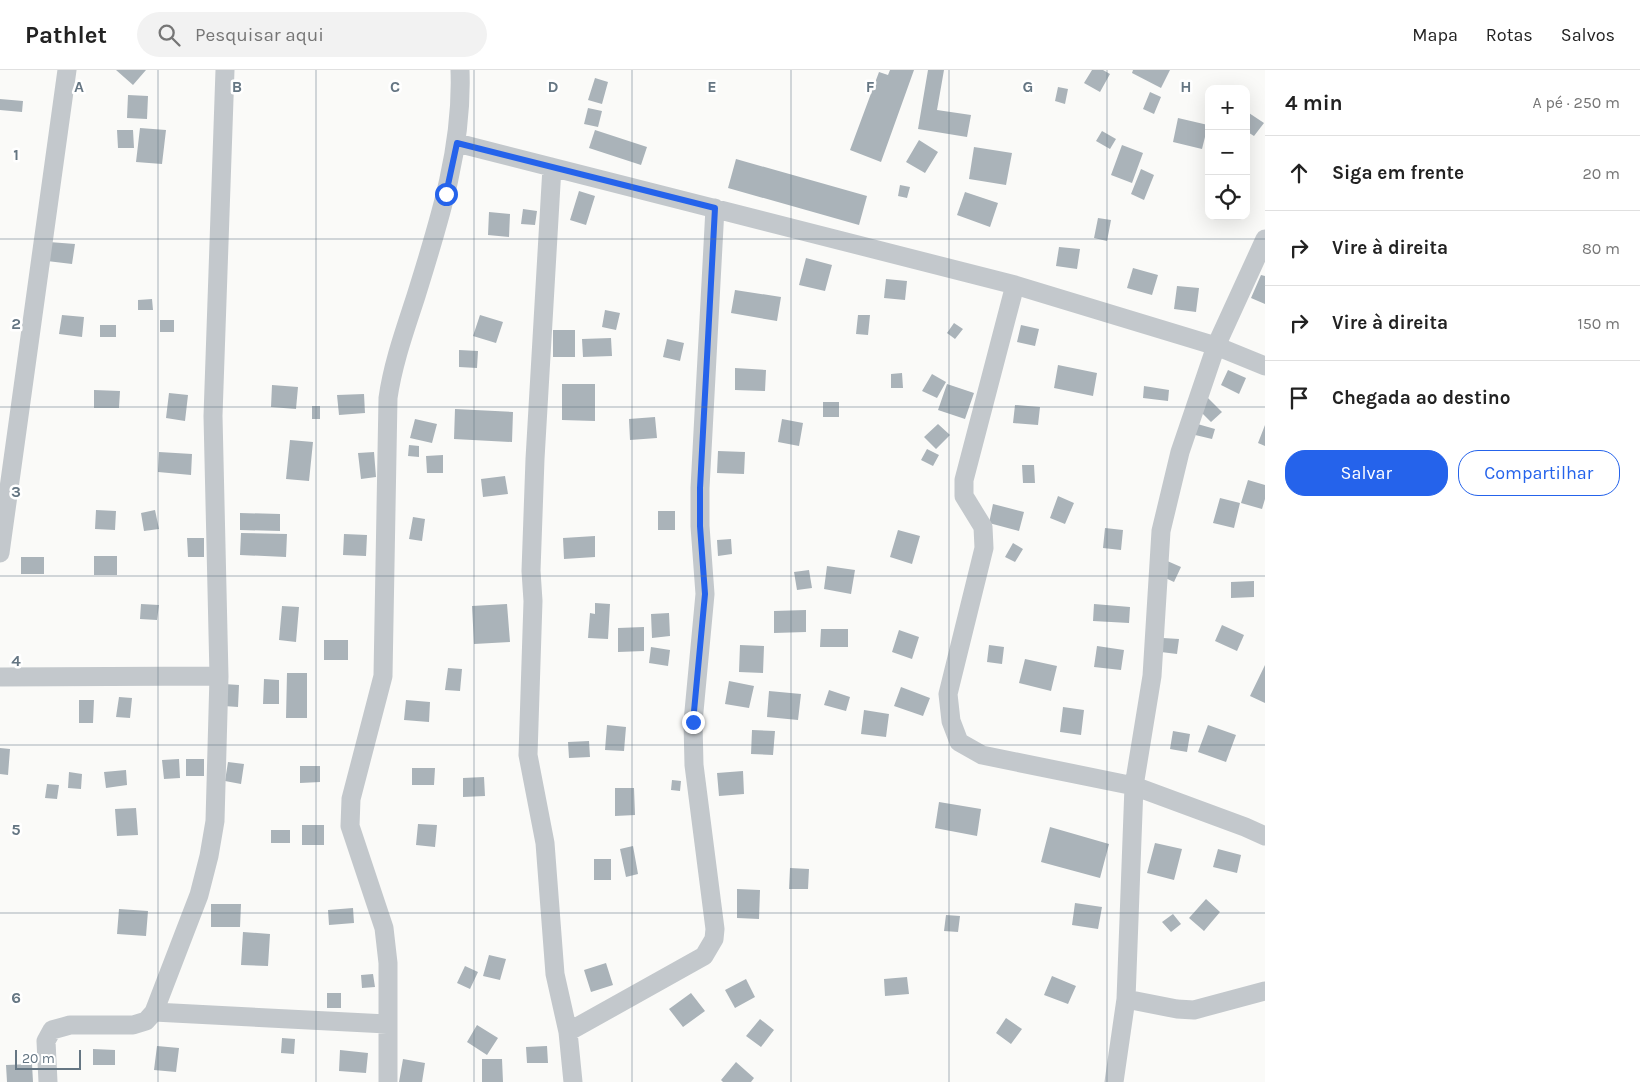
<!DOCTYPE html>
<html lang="pt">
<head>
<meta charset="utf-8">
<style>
	:root { --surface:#fff; --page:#f2f2f2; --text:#222; --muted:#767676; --line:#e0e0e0; --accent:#2563eb }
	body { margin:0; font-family:Karla,sans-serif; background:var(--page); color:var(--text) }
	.controls { position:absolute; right:15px; top:15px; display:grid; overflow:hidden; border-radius:10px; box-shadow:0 5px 20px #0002 }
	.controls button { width:45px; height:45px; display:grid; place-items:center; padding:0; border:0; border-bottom:1px solid var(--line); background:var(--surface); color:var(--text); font:25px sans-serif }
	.scale { position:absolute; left:15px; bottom:12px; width:66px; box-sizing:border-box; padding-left:5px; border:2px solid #657683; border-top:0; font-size:14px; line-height:18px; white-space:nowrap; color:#657683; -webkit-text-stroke:4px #fff; paint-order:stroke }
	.stop { position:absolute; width:15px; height:15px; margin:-11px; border:4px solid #2563eb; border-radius:50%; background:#fff }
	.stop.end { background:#2563eb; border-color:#fff; box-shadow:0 1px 5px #0008 }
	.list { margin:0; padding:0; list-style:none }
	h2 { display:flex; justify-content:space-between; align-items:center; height:65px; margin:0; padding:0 20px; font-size:21px }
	h2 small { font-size:16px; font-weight:400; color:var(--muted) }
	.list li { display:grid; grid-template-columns:32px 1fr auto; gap:15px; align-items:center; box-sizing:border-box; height:75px; padding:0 20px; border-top:1px solid var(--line) }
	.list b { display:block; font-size:19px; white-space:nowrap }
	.list em { font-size:16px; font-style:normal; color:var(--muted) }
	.actions { display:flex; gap:10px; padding:15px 20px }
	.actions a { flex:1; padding:11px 0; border:1px solid var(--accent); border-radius:20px; text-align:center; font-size:18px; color:var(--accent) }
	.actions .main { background:var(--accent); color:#fff }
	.icon { flex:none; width:28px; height:28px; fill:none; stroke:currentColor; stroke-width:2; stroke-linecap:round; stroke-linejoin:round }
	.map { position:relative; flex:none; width:1265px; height:1012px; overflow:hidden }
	header { display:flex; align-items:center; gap:30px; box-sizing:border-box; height:70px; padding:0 25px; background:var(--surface); border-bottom:1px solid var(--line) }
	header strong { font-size:24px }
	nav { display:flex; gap:28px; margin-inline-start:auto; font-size:18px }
	.search { width:350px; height:45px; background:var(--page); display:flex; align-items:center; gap:12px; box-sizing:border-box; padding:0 18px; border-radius:28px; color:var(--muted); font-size:19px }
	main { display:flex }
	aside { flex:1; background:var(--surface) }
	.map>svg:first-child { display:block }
	.building { fill:#aab3b9 }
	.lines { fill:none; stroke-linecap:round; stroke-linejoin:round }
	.street { stroke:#c3c8cc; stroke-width:19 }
	.route { stroke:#2563eb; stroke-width:6 }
	.grid { fill:none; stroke:#657683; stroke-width:1; stroke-opacity:0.55 }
	.grid-label { font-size:16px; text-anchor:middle; font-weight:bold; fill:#657683; stroke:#fff; stroke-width:5; stroke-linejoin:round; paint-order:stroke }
</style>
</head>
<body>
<header>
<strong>Pathlet</strong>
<div class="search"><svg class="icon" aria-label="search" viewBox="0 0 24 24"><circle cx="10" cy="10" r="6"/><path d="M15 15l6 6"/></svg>Pesquisar aqui</div>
<nav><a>Mapa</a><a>Rotas</a><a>Salvos</a></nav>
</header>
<main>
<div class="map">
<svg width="1265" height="1012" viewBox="0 0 1265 1012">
	<rect width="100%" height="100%" fill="#fafaf8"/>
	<path class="building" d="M116,0H146L133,15Z
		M890,0H914L881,92L850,80L879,2L888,5Z
		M928,0H944L937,40L971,45L967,67L918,59Z
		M1092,0H1103L1110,4L1100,22L1084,13Z
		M1133,0H1170L1161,18L1132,3Z
		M595,8L608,12L602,34L588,30Z
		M1058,17L1068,19L1065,34L1055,31Z
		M1150,22L1161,27L1154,44L1143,39Z
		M128,25L148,26L147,49L127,48Z
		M0,29L23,31L22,42L0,40Z
		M588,38L602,41L598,57L584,54Z
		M1246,41L1264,53L1254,66L1246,61Z
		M1178,48L1208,55L1202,79L1173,72Z
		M140,58L166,60L162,94L136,92Z
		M117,60H133L134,78H118Z
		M595,60L647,77L641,95L589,78Z
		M1102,61L1116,69L1110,79L1096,71Z
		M919,70L938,82L925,103L906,92Z
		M1122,75L1143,83L1132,113L1111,105Z
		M974,77L1012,83L1006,115L969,109Z
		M736,89L867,126L859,155L728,118Z
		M1141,99L1154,105L1144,130L1131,124Z
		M900,115L910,117L907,128L898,126Z
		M579,121L595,126L586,155L570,150Z
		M965,122L998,133L990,157L957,145Z
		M523,139L537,141L535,155L521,154Z
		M489,142L510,144L509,167L488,165Z
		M1098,148L1111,150L1107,171L1094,168Z
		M49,172L75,174L72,194L47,191Z
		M1059,177L1080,179L1077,199L1056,196Z
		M806,188L832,195L825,221L799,215Z
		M1133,198L1158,205L1152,225L1127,218Z
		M1261,205L1265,206V234L1251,228Z
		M886,209L907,211L905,230L884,228Z
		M1177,216L1199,218L1196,242L1174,239Z
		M735,220L781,227L777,251L731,243Z
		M152,229L153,240H138V230Z
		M605,240L620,243L616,260L602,257Z
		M62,245L84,247L82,267L59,264Z
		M480,245L503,252L496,273L473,266Z
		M858,245H870L868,265L856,264Z
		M160,250H174V262H160Z
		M954,253L963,259L955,269L947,263Z
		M100,255H116V267H100Z
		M1021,255L1039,259L1035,276L1017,272Z
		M553,260H575V287H553Z
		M611,268L612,286L583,287L582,269Z
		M667,269L684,273L680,291L663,287Z
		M459,280L478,281L477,298L459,297Z
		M1058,295L1097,303L1093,326L1054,318Z
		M735,298L766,300L765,321L735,320Z
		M1228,300L1246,308L1239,324L1221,315Z
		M902,303L903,318H891V304Z
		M932,304L946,312L937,328L922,321Z
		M562,314H595V351L562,350Z
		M947,314L974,323L965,349L938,340Z
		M272,315L298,317L296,339L271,337Z
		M1144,316L1169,320L1168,331L1143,328Z
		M94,320L120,321L119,338H94Z
		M169,323L188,325L185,351L166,348Z
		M364,324L365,343L339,345L337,325Z
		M1207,327L1222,342L1211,352L1196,337Z
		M823,332H839V347H823Z
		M1015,335L1040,337L1038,355L1013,353Z
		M312,336H320V349H312Z
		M455,339L513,342L512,372L454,369Z
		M655,347L657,368L630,370L629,349Z
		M415,349L437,354L432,373L410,368Z
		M782,349L803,353L799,376L778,372Z
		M1194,353L1215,359L1212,369L1191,364Z
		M938,354L950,365L936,379L924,367Z
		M1265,355V376L1258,373Z
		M290,370L313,372L309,411L286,409Z
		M409,375L419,376V387L408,386Z
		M927,379L939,385L933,396L921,390Z
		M718,381L745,382L744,404L717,403Z
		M159,382L192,384L191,405L158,402Z
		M374,382L376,407L361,409L358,383Z
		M443,385V403H427L426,386Z
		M1022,395H1034L1035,413H1023Z
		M505,406L508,424L483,427L481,409Z
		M1248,410L1265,415V429L1262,439L1241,433Z
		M1058,426L1074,433L1065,454L1050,448Z
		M1220,428L1240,433L1234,458L1213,453Z
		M993,434L1024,442L1019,461L989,453Z
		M96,440L116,441L115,460L95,459Z
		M155,440L159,459L144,461L141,443Z
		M658,441H675V460H658Z
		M240,443L280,444V461L240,460Z
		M413,447L425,449L422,471L409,469Z
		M1105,458L1123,460L1121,480L1103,478Z
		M898,460L920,466L912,494L890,487Z
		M241,463L287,464L286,487L240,485Z
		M344,464L367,465L366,486L343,485Z
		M595,466V487L564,489L563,468Z
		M187,468H204V487H188Z
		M731,469L732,484L718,486L717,470Z
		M1013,473L1023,479L1015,492L1005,487Z
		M94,486H117V505H94Z
		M21,487H44V504H21Z
		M1165,490L1181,497L1174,512L1159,505Z
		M827,496L855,500L851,524L824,519Z
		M809,500L812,518L797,520L794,502Z
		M1254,511V527L1231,528V512Z
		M595,533L610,534L608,569L588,568L590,543L595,544Z
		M141,534L159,535L157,550L140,549Z
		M507,534L510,572L474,574L472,536Z
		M1094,534L1130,537L1129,553L1093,551Z
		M282,536L299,537L296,572L279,570Z
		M806,540V562L774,563V541Z
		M669,543L670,566L652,568L651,544Z
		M1222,555L1244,565L1237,581L1215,571Z
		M644,557V581L618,582V558Z
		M821,559H848V577H820Z
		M899,560L919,567L912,589L892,582Z
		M1163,568L1179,569L1177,584L1161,582Z
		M324,570H348V590H324Z
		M740,575L764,576L763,603L739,602Z
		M989,575L1004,577L1002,594L987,592Z
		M1097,576L1124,580L1121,600L1094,597Z
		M651,577L670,580L668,596L649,593Z
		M1025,589L1057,596L1051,621L1019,613Z
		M1265,595V633L1250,626Z
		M448,598L462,599L460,621L445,620Z
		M287,603H307V648H286Z
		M264,609L279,610V634H263Z
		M729,611L754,616L749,638L725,634Z
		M224,614L239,615L238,637L224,636Z
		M901,617L930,628L923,646L894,636Z
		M829,620L850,627L846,641L824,635Z
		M769,621L801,624L798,650L767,647Z
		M119,627L132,628L130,648L116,647Z
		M79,630H94L93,653H79Z
		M406,630L430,632L429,652L404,650Z
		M1063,637L1084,640L1081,665L1060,662Z
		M864,640L889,644L886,667L861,664Z
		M607,655L626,657L624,681L605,680Z
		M1208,655L1236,665L1226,692L1198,682Z
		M752,660L775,661L773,685L751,684Z
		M1173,661L1190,664L1187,682L1170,679Z
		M589,671L590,687L569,688L568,672Z
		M0,678L10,679L8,705L0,704Z
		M179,689L180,708L164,709L162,690Z
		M186,689H204V706H186Z
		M228,692L244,694L241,714L225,711Z
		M300,696H320V712L300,713Z
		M412,698H435L434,715H412Z
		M126,700L127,715L106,718L104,702Z
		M743,701L744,724L719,726L717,703Z
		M69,702L82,704L81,719L68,718Z
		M484,707L485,726L463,727V708Z
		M672,710L681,711L680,721L671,720Z
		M47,714L59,715L57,729L45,728Z
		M615,718H634L635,745L615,746Z
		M939,732L981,739L977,766L935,758Z
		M136,738L138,765L117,766L115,739Z
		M418,754L437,755L435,777L416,775Z
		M302,755H324V775H302Z
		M1050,757L1109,774L1100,808L1041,792Z
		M271,760H290V773H271Z
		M1155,773L1182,779L1174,810L1147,803Z
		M633,776L638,804L626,807L620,779Z
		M1218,779L1241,785L1237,803L1213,797Z
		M594,789H611V810H594Z
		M790,798L809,799L808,819H789Z
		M737,819L760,820L759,849L737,848Z
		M1206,829L1220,842L1204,861L1189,848Z
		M1075,833L1102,837L1098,859L1072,855Z
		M211,834H241L240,857H211Z
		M353,838L354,853L329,855L328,840Z
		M119,839L148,841L146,866L117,864Z
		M1173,844L1181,854L1171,862L1162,852Z
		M946,845L960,846L958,862L944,861Z
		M243,862L270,864L268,896L241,895Z
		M489,885L506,889L500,910L483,906Z
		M606,893L613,915L591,922L584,900Z
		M465,896L478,902L470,919L457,913Z
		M373,904L375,917L362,918L361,905Z
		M1052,906L1076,916L1068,934L1044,925Z
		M907,907L909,924L885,926L884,909Z
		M746,909L755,927L735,938L725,920Z
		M327,923H341V938H327Z
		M691,923L705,941L683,957L669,939Z
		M1006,948L1022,959L1011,974L996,963Z
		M760,949L774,960L761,977L746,966Z
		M477,955L498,968L487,985L467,972Z
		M282,968L295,969L294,984L281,983Z
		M157,976L179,978L176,1002L154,1000Z
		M547,976L548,993H527L526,977Z
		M93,979L115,980V995H93Z
		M340,980L368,983L366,1003L339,1001Z
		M403,989L425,993L422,1012H399Z
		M482,989H502L503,1012H482Z
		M736,992L754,1008L751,1012H723L721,1010Z
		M32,994L33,1012H7L6,995Z"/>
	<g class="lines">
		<path class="street" d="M457,73L1015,215L1216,276L1265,296
			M552,97L535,389L531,501L533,531L528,685L545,773L555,904L568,962L573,1012
			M1015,215L964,410V426L983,457L984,478L948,624L951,651L959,672L982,685L1134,716L1245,757L1265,766
			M0,483L67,0
			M0,607L219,606
			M1126,929L1177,939L1194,940L1265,921
			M154,942L387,954
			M568,962L704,886L714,869L715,859L694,695L693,652L705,524L700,456V418L715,138
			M48,1012L46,971L52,960L70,955H133L146,951L154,942L199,825L209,786L215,751L219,606L213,346L225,0
			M388,1012V893L384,858L350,756L351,729L383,606L388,328C393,293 405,260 416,226C439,152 463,78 460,0
			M1114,1012L1126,929L1134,716L1152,606L1161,461L1180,382L1216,276L1265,169"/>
	</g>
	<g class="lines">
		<path class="route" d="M446,124L457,73L715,138L700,418V456L705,524L693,652"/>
	</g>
	<path class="grid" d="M158,0V1012M316,0V1012M474,0V1012M632,0V1012M791,0V1012M949,0V1012M1107,0V1012M0,169H1265M0,337H1265M0,506H1265M0,675H1265M0,843H1265"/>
	<g class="grid-label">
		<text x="79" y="22">A</text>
		<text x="237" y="22">B</text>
		<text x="395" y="22">C</text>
		<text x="553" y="22">D</text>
		<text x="712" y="22">E</text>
		<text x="870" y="22">F</text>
		<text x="1028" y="22">G</text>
		<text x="1186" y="22">H</text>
		<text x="16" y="90">1</text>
		<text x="16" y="259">2</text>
		<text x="16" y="427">3</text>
		<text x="16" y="596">4</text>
		<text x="16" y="765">5</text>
		<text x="16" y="933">6</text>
	</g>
</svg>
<div class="controls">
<button>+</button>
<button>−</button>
<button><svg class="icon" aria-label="locate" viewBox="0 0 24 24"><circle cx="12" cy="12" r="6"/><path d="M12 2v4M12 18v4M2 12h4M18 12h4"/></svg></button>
</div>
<div class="scale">20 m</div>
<div class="stop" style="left:446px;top:124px"></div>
<div class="stop end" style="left:693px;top:652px"></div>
</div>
<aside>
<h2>4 min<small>A pé · 250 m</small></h2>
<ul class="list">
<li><svg class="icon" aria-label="ahead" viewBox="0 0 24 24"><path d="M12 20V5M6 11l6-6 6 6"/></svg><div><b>Siga em frente</b></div><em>20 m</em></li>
<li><svg class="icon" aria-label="right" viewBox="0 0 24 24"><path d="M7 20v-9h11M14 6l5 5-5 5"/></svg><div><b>Vire à direita</b></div><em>80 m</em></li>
<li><svg class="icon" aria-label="right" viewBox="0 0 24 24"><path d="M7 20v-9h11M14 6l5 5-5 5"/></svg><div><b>Vire à direita</b></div><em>150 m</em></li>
<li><svg class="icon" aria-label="arrive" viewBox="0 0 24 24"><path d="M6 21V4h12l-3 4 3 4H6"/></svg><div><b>Chegada ao destino</b></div></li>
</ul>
<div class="actions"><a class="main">Salvar</a><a>Compartilhar</a></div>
</aside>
</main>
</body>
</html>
